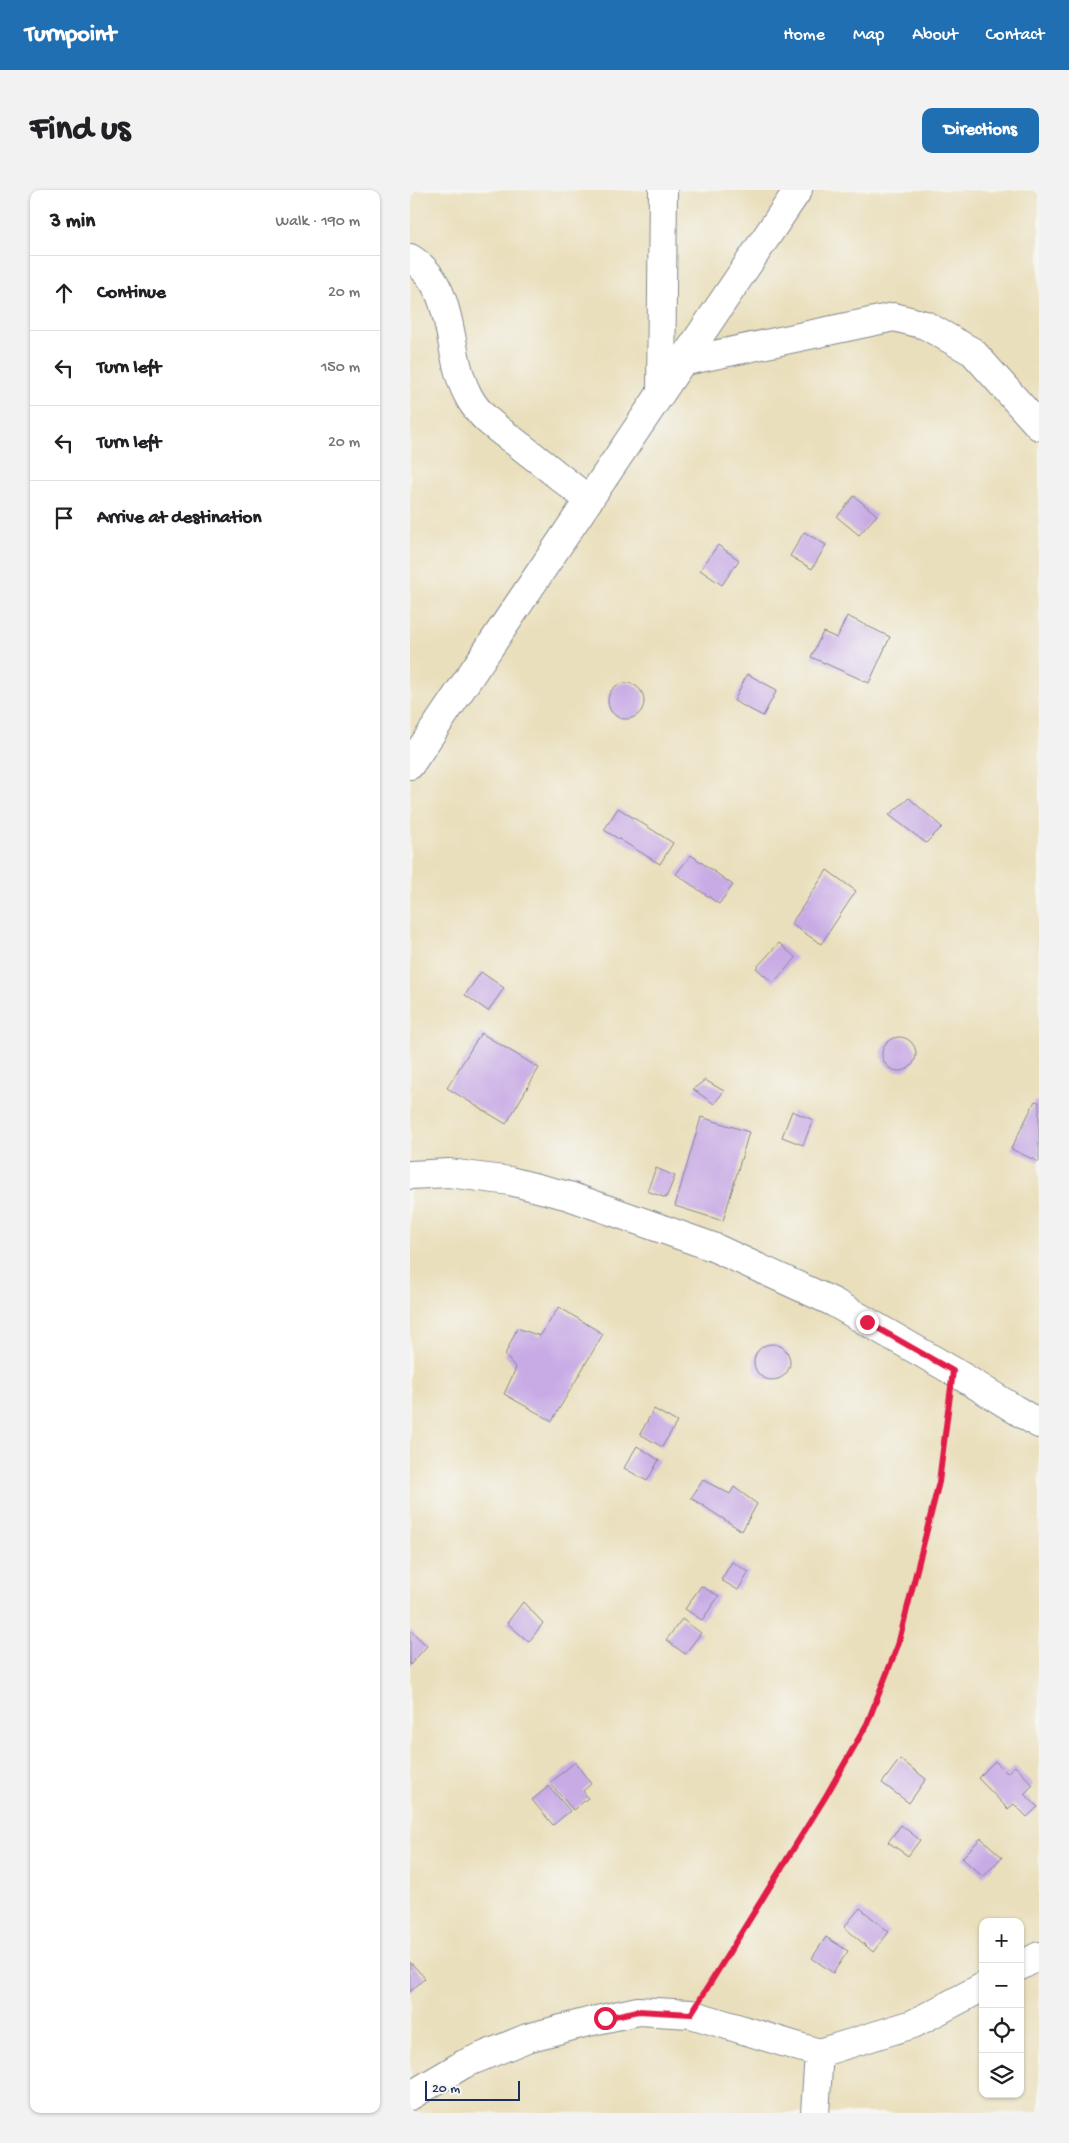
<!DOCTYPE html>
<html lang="en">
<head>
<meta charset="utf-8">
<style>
	:root { --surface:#fff; --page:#f2f2f2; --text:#202124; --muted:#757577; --line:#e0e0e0; --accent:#1f6fb2 }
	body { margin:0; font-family:"Gochi Hand",sans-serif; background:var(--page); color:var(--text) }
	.controls { position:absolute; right:15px; bottom:15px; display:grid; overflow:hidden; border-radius:10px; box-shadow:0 1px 4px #0004 }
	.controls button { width:45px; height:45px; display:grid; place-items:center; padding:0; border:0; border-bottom:1px solid var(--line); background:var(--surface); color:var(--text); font:25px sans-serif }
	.scale { position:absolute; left:15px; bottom:12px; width:95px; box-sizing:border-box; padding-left:5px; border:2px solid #1b2f5e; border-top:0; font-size:14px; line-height:18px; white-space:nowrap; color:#1b2f5e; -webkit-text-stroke:4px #f6f6f2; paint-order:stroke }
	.stop { position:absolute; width:15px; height:15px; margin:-11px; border:4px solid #e11d48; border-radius:50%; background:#fff }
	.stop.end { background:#e11d48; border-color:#fff; box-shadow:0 1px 5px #0008 }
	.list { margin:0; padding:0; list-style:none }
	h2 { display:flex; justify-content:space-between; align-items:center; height:65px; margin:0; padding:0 20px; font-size:21px }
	h2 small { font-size:16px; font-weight:400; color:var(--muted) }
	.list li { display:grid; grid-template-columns:32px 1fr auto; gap:15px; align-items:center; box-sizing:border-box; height:75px; padding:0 20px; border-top:1px solid var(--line) }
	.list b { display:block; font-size:19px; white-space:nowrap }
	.list em { font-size:16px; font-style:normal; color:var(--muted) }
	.icon { flex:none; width:28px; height:28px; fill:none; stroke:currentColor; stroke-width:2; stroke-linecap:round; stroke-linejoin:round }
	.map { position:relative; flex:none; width:629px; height:1923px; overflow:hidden; border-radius:10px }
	header { display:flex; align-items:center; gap:30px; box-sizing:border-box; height:70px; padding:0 25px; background:var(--accent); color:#fff }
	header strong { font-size:24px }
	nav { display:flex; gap:28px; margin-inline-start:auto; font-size:18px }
	.intro { display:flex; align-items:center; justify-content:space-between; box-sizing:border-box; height:120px; padding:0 30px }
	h1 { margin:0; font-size:35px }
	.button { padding:12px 22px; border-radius:10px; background:var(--accent); color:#fff; font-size:18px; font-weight:700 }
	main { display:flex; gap:30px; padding:0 30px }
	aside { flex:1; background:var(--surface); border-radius:10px; box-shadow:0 1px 4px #0004 }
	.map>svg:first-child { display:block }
	.building { fill:#c8aae5 }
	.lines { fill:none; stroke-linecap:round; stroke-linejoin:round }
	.minor-casing { stroke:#82878d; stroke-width:30 }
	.path { stroke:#82878d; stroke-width:3; stroke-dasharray:4 4; stroke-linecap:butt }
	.minor { stroke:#fff; stroke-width:28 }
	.route { stroke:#e11d48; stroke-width:6 }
</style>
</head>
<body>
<header>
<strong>Turnpoint</strong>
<nav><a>Home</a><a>Map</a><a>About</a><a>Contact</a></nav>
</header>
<div class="intro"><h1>Find us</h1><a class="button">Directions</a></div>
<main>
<aside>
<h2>3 min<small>Walk · 190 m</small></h2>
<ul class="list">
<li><svg class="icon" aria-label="ahead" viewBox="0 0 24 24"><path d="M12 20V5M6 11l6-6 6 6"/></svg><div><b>Continue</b></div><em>20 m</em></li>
<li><svg class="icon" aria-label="left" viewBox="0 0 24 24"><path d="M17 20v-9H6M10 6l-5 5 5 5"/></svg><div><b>Turn left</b></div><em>150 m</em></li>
<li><svg class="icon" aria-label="left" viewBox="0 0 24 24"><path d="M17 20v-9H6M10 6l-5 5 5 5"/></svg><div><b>Turn left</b></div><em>20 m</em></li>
<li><svg class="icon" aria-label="arrive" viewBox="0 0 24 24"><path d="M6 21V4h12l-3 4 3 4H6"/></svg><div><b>Arrive at destination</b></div></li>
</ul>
</aside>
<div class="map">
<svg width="629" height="1923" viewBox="0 0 629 1923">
	<rect width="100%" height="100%" fill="#f6f6f2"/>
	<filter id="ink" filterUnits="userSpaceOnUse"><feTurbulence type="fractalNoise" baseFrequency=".02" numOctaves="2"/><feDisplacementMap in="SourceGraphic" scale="10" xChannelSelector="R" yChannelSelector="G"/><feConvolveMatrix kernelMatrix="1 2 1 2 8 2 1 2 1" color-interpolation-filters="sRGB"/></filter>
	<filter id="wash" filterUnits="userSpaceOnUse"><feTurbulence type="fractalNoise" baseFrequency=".0096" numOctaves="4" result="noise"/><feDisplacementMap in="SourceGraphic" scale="20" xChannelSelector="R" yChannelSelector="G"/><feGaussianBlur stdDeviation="1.12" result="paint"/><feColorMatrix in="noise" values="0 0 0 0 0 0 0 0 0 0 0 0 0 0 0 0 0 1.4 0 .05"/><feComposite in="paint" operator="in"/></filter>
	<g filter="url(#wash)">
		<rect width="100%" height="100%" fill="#eadfbc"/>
		<g id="blocks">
			<path class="building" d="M444,306L467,325L449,345L427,327Z
				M394,342L416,355L402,379L380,366Z
				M308,355L329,370L312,395L290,380Z
				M437,426L480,447L459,493L401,467L413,442L427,448Z
				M337,484L367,500L353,526L324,511Z
				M198 511a18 18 0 1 1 36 0a18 18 0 1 1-36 0Z
				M499,608L532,637L516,653L479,625Z
				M208,618L263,653L250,674L194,640Z
				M281,665L323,695L309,714L266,684Z
				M417,680L446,701L411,754L381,734Z
				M369,753L386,768L363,793L346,778Z
				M71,782L94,798L78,821L55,805Z
				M71,843L129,878L96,934L37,898Z
				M472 864a17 17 0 1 1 34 0a17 17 0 1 1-34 0Z
				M295,890L314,901L304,914L283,899Z
				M625,911L629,912V972L601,959Z
				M382,921L403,930L393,955L372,947Z
				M291,927L339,942L313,1031L265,1016Z
				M246,978L265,986L256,1008L237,1001Z
				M149,1117L193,1144L142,1231L94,1204L106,1178L95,1165L107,1138L130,1146Z
				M344 1172a18 18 0 1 1 36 0a18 18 0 1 1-36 0Z
				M244,1219L267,1232L252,1257L230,1244Z
				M227,1256L249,1270L237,1291L214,1278Z
				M293,1290L320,1304L324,1297L347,1314L332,1341L281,1308Z
				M322,1372L339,1382L328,1400L311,1390Z
				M291,1396L309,1406L292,1430L275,1419Z
				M113,1412L133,1433L119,1452L97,1433Z
				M272,1429L291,1443L275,1464L256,1450Z
				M0,1440L17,1456L0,1475Z
				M490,1569L516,1589L499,1613L472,1593Z
				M585,1571L597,1583L605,1576L623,1595L614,1604L628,1617L617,1627L604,1614L598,1619L568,1588Z
				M165,1572L181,1594L173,1601L178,1608L163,1620L140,1593Z
				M139,1596L160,1621L143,1635L122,1610Z
				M491,1635L510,1650L498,1666L478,1652Z
				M571,1648L592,1667L573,1687L552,1668Z
				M450,1718L479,1742L463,1762L434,1737Z
				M416,1747L438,1761L423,1783L402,1768Z
				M0,1772L15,1788L0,1802Z"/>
		</g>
	</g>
	<g filter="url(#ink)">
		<use href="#blocks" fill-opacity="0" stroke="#82878d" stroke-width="1"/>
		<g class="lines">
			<g class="minor-casing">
				<path id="minor" d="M0,68C49,98 34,165 60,209C72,230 94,243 113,258C135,275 157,293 179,310
					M271,172L484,127L515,135L563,162L629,236
					M251,202L253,0
					M0,575L388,0
					M0,985L39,983L100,991L159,1006L303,1057L423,1112L543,1181L629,1234
					M610,1776L629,1766
					M0,1906L54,1874L117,1848L178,1832L228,1821L281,1824L409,1863L503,1834L573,1797
					M405,1923L409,1863"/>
			</g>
			<path class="path" d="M297,1799L416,1606L457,1534L488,1455L529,1292L539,1214"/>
			<use href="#minor" class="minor"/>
		</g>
	</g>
	<g class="lines" filter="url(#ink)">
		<path class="route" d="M195,1828L228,1821L281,1824L416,1606L457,1534L488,1455L529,1292L543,1181L457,1132"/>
	</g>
</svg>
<div class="controls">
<button>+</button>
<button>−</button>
<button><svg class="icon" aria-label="locate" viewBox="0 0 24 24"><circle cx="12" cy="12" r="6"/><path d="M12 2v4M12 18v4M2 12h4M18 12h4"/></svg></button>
<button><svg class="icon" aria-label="layers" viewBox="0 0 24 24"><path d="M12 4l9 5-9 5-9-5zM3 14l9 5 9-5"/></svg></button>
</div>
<div class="scale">20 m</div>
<div class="stop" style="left:195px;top:1828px"></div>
<div class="stop end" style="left:457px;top:1132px"></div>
</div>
</main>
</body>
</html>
